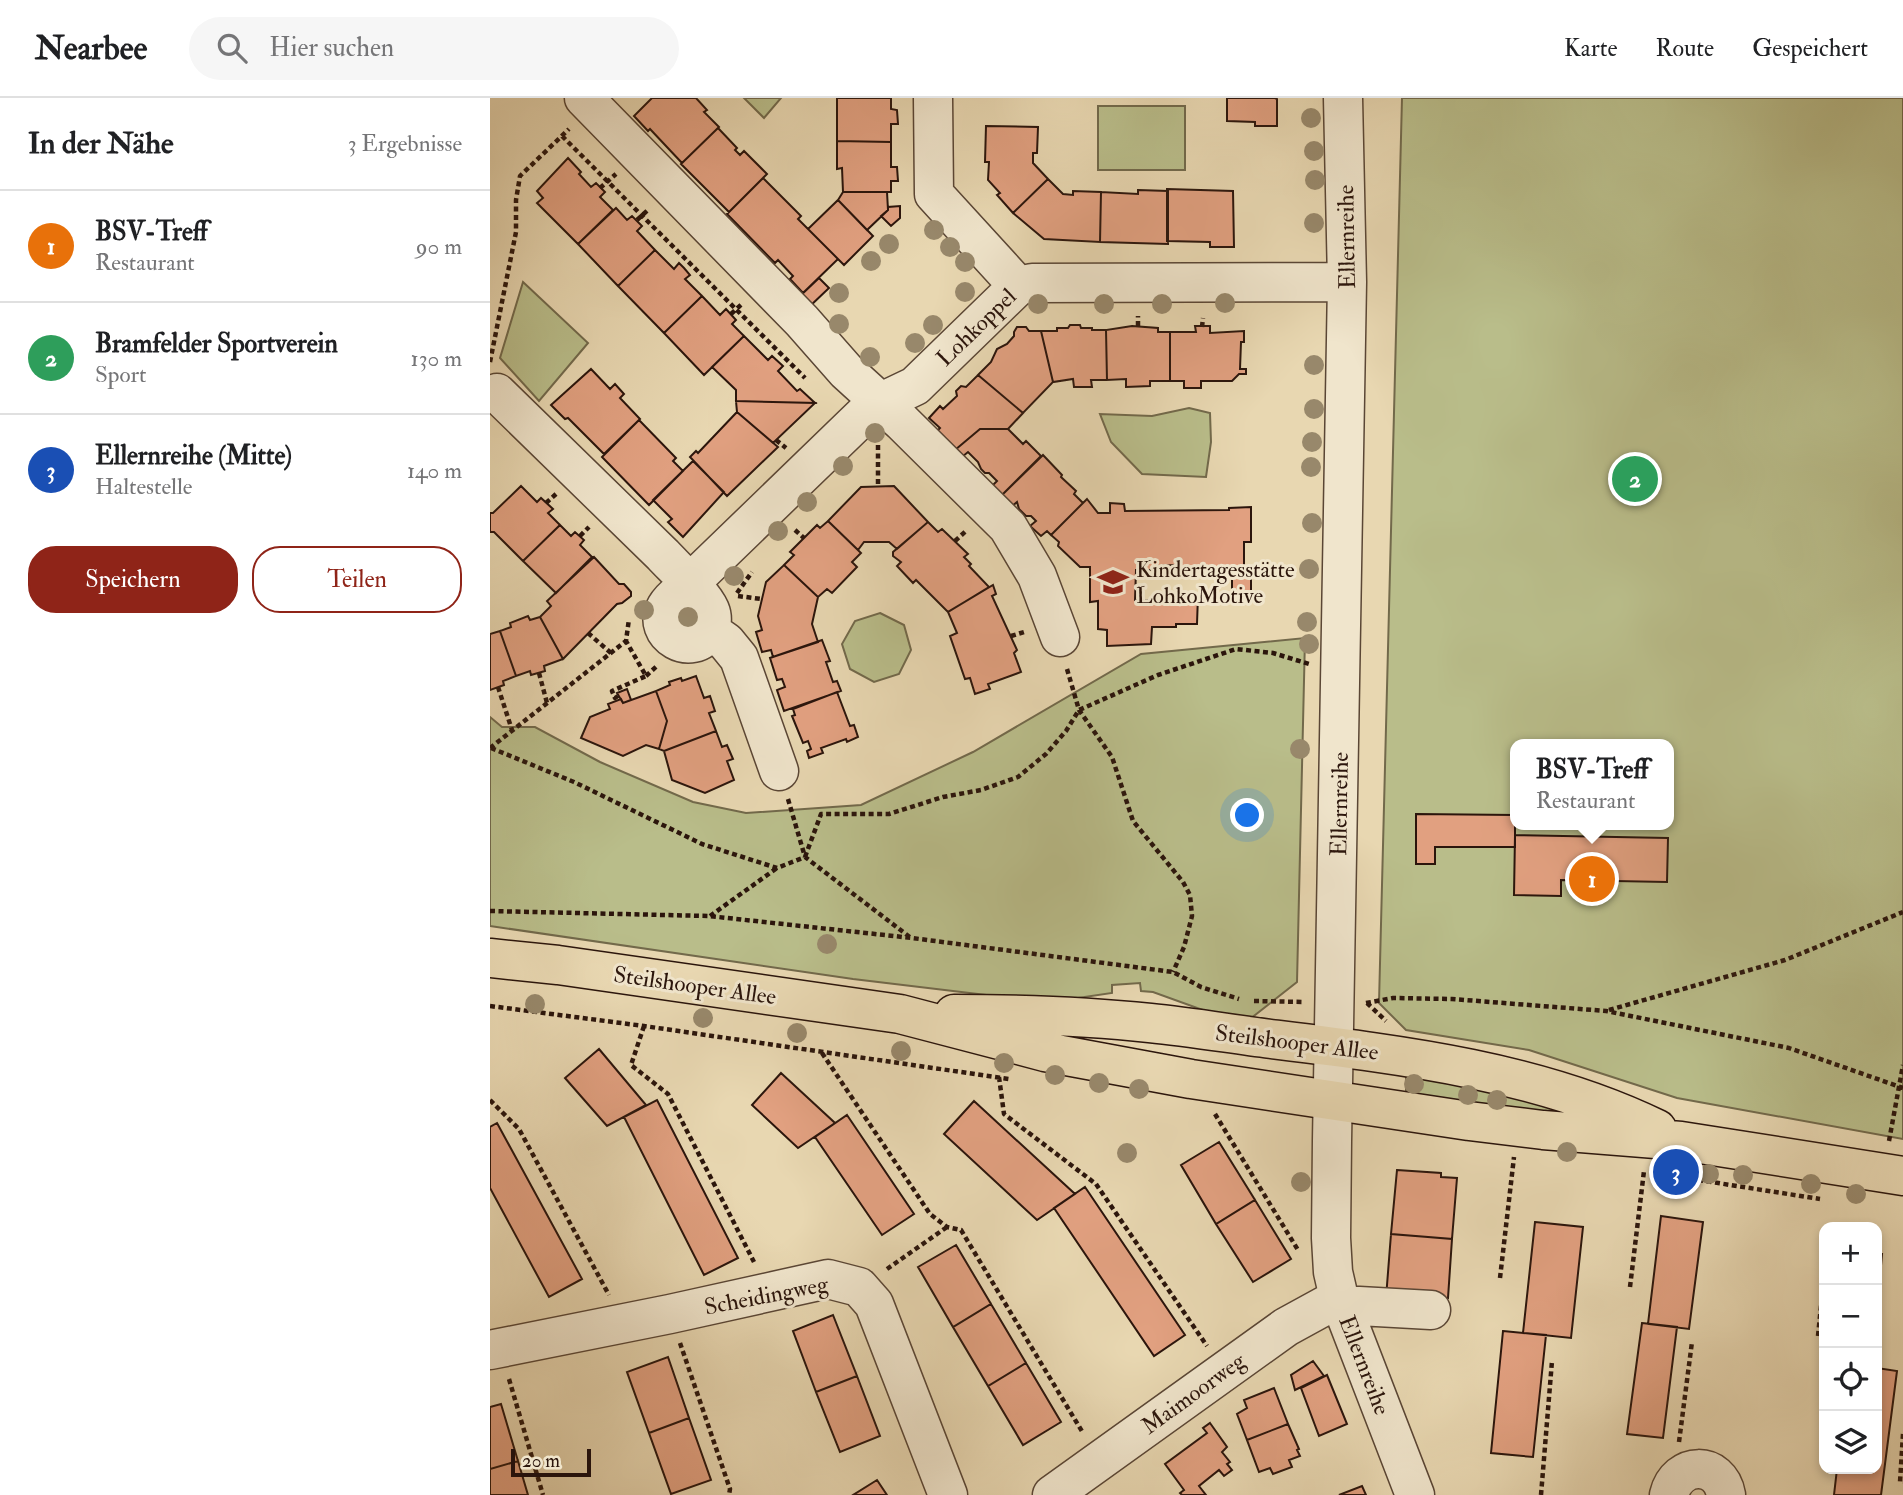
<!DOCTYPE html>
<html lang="de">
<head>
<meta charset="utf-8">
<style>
	:root { --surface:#fff; --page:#f6f6f6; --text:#202124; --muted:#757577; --line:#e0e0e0; --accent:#8f2418 }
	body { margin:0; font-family:"IM FELL Double Pica",serif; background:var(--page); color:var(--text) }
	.controls { position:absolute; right:21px; bottom:21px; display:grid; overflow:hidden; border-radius:14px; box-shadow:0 4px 10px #0003 }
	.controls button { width:63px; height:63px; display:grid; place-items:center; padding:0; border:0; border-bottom:2px solid var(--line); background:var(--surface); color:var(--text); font:35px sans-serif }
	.scale { position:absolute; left:21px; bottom:18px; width:80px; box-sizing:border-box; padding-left:7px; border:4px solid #2b150c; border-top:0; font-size:19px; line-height:24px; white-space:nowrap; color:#2b150c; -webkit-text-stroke:5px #f0e5cc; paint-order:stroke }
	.you { position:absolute; left:758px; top:718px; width:24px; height:24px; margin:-18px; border:5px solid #fff; border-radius:50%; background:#1a73e8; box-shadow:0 0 0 10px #1a73e833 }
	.badge { display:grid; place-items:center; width:46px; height:46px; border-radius:50%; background:var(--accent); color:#fff; font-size:23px; font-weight:700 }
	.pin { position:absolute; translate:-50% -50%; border:4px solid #fff; box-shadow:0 2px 7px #0006 }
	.popup { position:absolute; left:1020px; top:641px; width:164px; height:91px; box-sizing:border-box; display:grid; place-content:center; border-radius:14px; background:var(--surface); filter:drop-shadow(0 2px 5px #0005); font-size:23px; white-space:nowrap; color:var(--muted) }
	.popup b { font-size:26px; color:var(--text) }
	.popup::after { content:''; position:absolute; left:50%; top:100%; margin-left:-14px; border:14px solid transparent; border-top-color:var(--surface) }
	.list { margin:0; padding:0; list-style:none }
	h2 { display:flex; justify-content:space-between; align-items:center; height:91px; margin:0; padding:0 28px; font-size:30px }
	h2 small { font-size:23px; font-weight:400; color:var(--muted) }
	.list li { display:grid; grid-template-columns:46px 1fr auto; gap:21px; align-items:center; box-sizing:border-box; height:112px; padding:0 28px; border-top:2px solid var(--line) }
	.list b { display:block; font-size:26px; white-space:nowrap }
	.list p { margin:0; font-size:23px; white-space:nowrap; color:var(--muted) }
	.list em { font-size:23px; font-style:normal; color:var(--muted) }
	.actions { display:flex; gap:14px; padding:21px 28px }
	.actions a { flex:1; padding:16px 0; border:2px solid var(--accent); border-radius:28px; text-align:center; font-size:24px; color:var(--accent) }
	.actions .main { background:var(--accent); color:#fff }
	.icon { flex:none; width:38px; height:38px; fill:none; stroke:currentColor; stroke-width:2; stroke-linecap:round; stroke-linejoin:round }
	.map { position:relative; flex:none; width:1413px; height:1397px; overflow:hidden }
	header { display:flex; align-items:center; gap:42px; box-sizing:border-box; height:98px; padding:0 35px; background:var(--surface); border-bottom:2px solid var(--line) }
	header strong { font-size:33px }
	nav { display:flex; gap:38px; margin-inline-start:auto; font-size:24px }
	.search { width:490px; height:63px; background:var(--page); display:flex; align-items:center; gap:18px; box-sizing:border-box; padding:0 24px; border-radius:38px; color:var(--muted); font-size:26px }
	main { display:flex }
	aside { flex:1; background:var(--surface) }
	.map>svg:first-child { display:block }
	.green { fill:#b9bd8a; stroke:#72694b; stroke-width:2; fill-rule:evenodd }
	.building { fill:#e1a080; stroke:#2b150c; stroke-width:2 }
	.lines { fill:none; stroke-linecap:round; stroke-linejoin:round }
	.minor-casing { stroke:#5a4635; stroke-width:41 }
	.major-casing { stroke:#2b150c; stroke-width:41 }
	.path { stroke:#2b150c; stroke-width:4.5; stroke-dasharray:5 3.5; stroke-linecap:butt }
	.minor { stroke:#f0e5cc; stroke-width:38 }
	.major { stroke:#e8d7b1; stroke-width:38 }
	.tree { fill:#98886b }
	.labels { text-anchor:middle; stroke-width:6; stroke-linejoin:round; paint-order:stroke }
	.street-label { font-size:23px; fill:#2b150c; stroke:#f0e5cc }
	.poi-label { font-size:23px; fill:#2b150c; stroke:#f0e5cc; text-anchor:start }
</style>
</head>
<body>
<header>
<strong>Nearbee</strong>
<div class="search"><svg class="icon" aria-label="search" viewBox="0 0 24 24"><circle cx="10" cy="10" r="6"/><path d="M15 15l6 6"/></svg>Hier suchen</div>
<nav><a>Karte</a><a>Route</a><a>Gespeichert</a></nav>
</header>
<main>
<aside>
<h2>In der Nähe<small>3 Ergebnisse</small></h2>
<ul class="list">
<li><span class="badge" style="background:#e8710a">1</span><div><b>BSV-Treff</b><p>Restaurant</p></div><em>90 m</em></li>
<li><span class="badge" style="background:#2e9e5b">2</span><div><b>Bramfelder Sportverein</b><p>Sport</p></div><em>130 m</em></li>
<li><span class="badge" style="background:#1a4fb4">3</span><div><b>Ellernreihe (Mitte)</b><p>Haltestelle</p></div><em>140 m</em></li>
</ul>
<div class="actions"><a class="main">Speichern</a><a>Teilen</a></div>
</aside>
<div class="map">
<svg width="1413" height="1397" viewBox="0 0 1413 1397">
	<rect width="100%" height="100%" fill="#e8d7b1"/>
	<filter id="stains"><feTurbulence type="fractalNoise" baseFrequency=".00286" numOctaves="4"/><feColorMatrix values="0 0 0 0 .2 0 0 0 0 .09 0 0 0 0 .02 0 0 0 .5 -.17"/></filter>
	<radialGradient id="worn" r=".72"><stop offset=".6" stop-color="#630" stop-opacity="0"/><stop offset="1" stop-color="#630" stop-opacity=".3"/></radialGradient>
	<path class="green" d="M254,0H291L274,20Z
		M912,0H1413V1041L1187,1000L1039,952L916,932L889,905ZM1025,646H1179V727H1025Z
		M608,8H695V72H608Z
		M33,184L98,245L49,303L10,260Z
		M699,310L720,315L721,344L716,379L652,376L621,344L610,316L662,318Z
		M390,515L414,527L421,552L409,576L384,584L360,571L352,546L365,523Z
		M815,540L807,884L760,921L721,915L663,894L651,893L650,885L622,887V895L581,901L513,899L363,881L0,828V619L12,629H45L110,664L203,704L256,715L371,707L483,654L651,556Z
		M916,974L1020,996L1094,1018L916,1001Z"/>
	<path class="building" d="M162,0H206L217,12L214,14L229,29L192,65L160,31L158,33L144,18Z
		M347,0H401V11L407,12L408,26H401V44L347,43Z
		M737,0H785L787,1V28H765V24L737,23Z
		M496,28L548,29L547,55H543V65L558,81L523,115L507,97L510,95L498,82L499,64H495Z
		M228,30L247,50L245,52L250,57L254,53L277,76L239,114L191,66Z
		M347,43L401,44V69H407L408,83H401V94H353L352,70L347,71Z
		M78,60L91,74L89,76L101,89L106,85L115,94L110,99L123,112L88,146L47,105L53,100L47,93Z
		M273,80L311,118L308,121L348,161L313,195L300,181L303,178L288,162L285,165L237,116Z
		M558,81L573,96L583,97V93L611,94L610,144L554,141L523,115Z
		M677,91L743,93L744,149H720V144L677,143Z
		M648,92L678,93V146L610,144L611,94L648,96Z
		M353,94H397L398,112L377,132L348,102Z
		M348,102L383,138L354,167L318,131Z
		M410,108V120L401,128L391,118L398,112V109Z
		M126,110L137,122L142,118L152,128L147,133L165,152L128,188L88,146Z
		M165,152L184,171L189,165L194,170L200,177L195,181L212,198L174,235L128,188Z
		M329,180L339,190L319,209L309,199Z
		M212,198L230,217L236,211L246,222L242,226L254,238L214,277L174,235Z
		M580,227H590L591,230H602V232H616L617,282H601L602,289H584L583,281L563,284L551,233H567V230H578Z
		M642,228L668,230V234H680V283H660V288L636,289V281L617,282L616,232Z
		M705,228H720V235L754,233V244H751L750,271H756V276H749L742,283H711V290H694V283H680V234H706Z
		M527,229H536L539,233H551L563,284L533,315L488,277L501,264L507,251L517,246L524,238V234Z
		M254,238L278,262L282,258L293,268L288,273L307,293L310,291L325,305L246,303V292L222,269Z
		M101,271L120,291L125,286L134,296L130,300L150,321L114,356L78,320L75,321L61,307Z
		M488,277L533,315L518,331H490L465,352L446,334L450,330L439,320L450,308L453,311L467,298L466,293L471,288L476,289Z
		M246,303L325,305L283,345L247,314Z
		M247,314L288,349L237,398L200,359L206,353L208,355Z
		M149,322L186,360L183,363L193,373L159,407L112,359Z
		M490,331H518L533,346L536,343L551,358L511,398L502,388L507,383L499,375H495L491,371L488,364L478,354L472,359L465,352Z
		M553,357L572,377L571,379L586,393L584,396L593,405L561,437L557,433L551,438L540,428L546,423L541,418H536L529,411L527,404L521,409L511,398Z
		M203,363L234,394L193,439L178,424L182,421L163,402Z
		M31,388L47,404L51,400L63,411L58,415L70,427L33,463L4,434H0V415H3Z
		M404,388L438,424L407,451L399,444H374L368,452L338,423L371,389Z
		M597,401L608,415H620V405L634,406L635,413L739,412V410L761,409V444H754V469H761V495H742V472L723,473V468H713V473H683V467L670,468L669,472H646L645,502H684V497H708L707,526H686V529H662L661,546L617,548V532L608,531V503L600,504V469H590L568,448L569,444L561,437Z
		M338,423L371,455L362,464L367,469L342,495L337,491L328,499L294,467L304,457L300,454L327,427L330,430Z
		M438,424L448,434L452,431L478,456L474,459L481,466L479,468L499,489L458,514L426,482L423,485L407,468L411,464L403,458V454Z
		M70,427L81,438L85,434L94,442L90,447L102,459L66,495L33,463Z
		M104,459L129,486H134L141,494V498L132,505L127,506L73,561L50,519L61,508L57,503Z
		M294,467L328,499L322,526L328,544L283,559L281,552L272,554L266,534L272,532L268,518L276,484Z
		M503,487L506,496L502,498L527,552L524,555L531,574L498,586L500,591L485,596L480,580L475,581L460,538L467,535L458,514Z
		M38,518L40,522L50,519L73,561L54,568L55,573L41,577L40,573L26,578L10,533L21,529L20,525Z
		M10,533L26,578L13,583L14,587L0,592V536Z
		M332,542L340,563L336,564L343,584L347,583L351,593L294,613L287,592L295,589L292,581L287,582L280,560Z
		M206,578L214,600L220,598L225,613L219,615L226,633L174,653L169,651L177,623L166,593L180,587L179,584L191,580L192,583Z
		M137,591L141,602L133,605L127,595Z
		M166,593L177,623L169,651L156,647L133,658L91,640L100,619L120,611L118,606L131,601L133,605Z
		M347,594L360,628L364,627L368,639L357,644L356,641L331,650L333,655L319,660L317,653L321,651L318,643L313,645L302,618L305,617L303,611Z
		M226,633L232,649L237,647L243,661L237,663L244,682L215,695L182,682L174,653Z
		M926,716L1025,717V749H945V766H926Z
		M1025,737L1178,740L1177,784L1071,782V798L1024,797Z
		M109,951L156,1007L117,1028L75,980Z
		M291,975L345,1025L308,1050L262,1007Z
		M167,1002L248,1160L214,1177L134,1019Z
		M484,1003L510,1027L585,1096L547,1122L454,1036Z
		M357,1017L424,1116L392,1137L325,1039Z
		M7,1025L92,1181L59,1199L0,1090V1029Z
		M729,1044L765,1102L726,1126L691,1067Z
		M907,1072L951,1075V1079L967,1080L962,1141L901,1136Z
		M595,1089L695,1237L664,1258L564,1110Z
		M765,1102L801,1161L763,1184L726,1126Z
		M1171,1118L1213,1124L1199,1231L1158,1226Z
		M1045,1124L1093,1129L1081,1240L1033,1235Z
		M901,1136L962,1141L958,1200H896Z
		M466,1147L501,1206L463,1229L428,1169Z
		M1387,1156H1392L1387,1213Z
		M501,1206L536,1265L498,1288L463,1229Z
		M343,1217L367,1278L326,1294L303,1233Z
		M1152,1225L1187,1229L1173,1340L1137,1336Z
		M1013,1233L1056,1237L1043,1359L1001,1355Z
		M178,1259L199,1320L159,1335L137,1274Z
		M823,1263L834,1278L805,1292L801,1277Z
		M536,1265L571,1324L533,1347L498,1288Z
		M1387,1270L1407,1273L1391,1397H1344L1347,1371H1387Z
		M837,1277L857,1326L829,1338L811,1290Z
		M367,1278L390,1338L350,1354L326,1294Z
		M784,1290L798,1326L757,1342L747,1316L757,1310L754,1302Z
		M11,1306L28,1363L0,1371V1309Z
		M199,1320L221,1382L181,1396L159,1335Z
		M720,1325L737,1349L732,1354L740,1364L737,1366L742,1372L734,1378L729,1372L709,1388L716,1397H692L690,1395L694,1392L675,1366L717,1335L713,1330Z
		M798,1326L809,1351L807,1352L810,1358L799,1362L802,1369L783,1376L780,1370L769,1374L757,1342Z
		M28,1363L38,1397H0V1371Z
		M387,1382L397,1397H363Z
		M872,1388L876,1397H849Z"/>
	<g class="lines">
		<g class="minor-casing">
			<path id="minor" d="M94,0L312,223L356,273L412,324L518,429L547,478L570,539
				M443,0L444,96L528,188
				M853,0L857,184L842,1043L841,1140L843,1174L849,1200L925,1397
				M7,295L173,457C186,471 213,496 220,512C223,519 222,527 219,533C203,561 160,537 176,509C181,500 191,493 199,486L383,308L425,288L528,188L542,185L857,184
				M219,532L236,544L249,560L289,673
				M851,1207L941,1212
				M0,1252L180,1216L338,1181L369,1189L384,1206L458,1397
				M562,1397L796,1229L849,1200
				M1179,1397C1187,1363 1230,1362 1236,1397"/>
		</g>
		<g class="major-casing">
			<path id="major" d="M0,860L68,867L410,916L555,954L701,981L979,1023L1053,1032L1191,1043L1413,1078
				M464,916C530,916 595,918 660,925C701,929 741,936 781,941C912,957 1048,973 1167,1031"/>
		</g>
		<path class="path" d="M72,38L315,280
			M110,90L126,76
			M147,122L159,111
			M241,216L253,205
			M648,228V218
			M712,229L713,220
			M0,264L26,134V102L30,78L79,31
			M286,342L296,350
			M388,347V389
			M56,405L66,396
			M305,432L314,440
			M90,438L99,429
			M465,443L476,433
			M247,495L262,474
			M248,498L271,501
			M98,535L121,555
			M521,538L534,534
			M577,571L589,612L622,659L643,723L693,784L700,797L702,818L694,849L683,874
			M49,575L57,605
			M156,578L168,567
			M8,589L22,632
			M128,598L125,600L122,593L156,578L136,543
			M0,650L136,543L139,521
			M1,650L84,684L212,746L287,770L315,759L421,840
			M298,701L315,759
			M315,759L331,716H399L453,699L491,692L528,679L556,656L576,633L589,612L668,577L746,551L783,555L819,566
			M0,813L219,818L422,840L683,874L711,889L749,901
			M220,818L287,770
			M764,903L815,904
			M876,905L903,900L962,901L1116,913L1299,950L1413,990
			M877,905L896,923
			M0,908L154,928L519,981
			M1119,912L1295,862L1413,814
			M154,928L141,967L178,996L264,1164
			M332,955L440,1116L457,1129L471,1132L593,1335
			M509,979L514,1016L606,1086L717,1248
			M0,1002L29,1031L119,1197
			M725,1016L808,1152
			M1399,1043L1413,967
			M1183,1078L1330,1101
			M397,1171L457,1129
			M1010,1180L1024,1059
			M1140,1189L1154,1073
			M1328,1238L1334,1178
			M190,1245L240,1391L239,1397
			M19,1281L53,1397
			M1413,1336L1410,1384H1413
			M1189,1344L1202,1244
			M1051,1397L1062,1263"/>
		<use href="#minor" class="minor"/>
		<use href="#major" class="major"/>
	</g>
	<g class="tree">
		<circle cx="821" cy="20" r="10"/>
		<circle cx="824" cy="53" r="10"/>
		<circle cx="825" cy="82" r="10"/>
		<circle cx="824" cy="125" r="10"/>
		<circle cx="444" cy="132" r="10"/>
		<circle cx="399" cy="146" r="10"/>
		<circle cx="460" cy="149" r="10"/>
		<circle cx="381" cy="163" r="10"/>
		<circle cx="475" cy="164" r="10"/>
		<circle cx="475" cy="194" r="10"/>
		<circle cx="349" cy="195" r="10"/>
		<circle cx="735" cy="205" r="10"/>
		<circle cx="548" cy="206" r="10"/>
		<circle cx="614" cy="206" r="10"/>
		<circle cx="672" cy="206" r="10"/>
		<circle cx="349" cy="226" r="10"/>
		<circle cx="443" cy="227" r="10"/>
		<circle cx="425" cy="245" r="10"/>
		<circle cx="380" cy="259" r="10"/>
		<circle cx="824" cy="267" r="10"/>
		<circle cx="824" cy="311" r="10"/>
		<circle cx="385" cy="335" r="10"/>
		<circle cx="822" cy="344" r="10"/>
		<circle cx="353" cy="368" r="10"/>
		<circle cx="821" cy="369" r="10"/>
		<circle cx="317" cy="404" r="10"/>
		<circle cx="822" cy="425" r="10"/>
		<circle cx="288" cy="433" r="10"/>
		<circle cx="819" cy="471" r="10"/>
		<circle cx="244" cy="478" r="10"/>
		<circle cx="154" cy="512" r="10"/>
		<circle cx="198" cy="519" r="10"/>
		<circle cx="817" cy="524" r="10"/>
		<circle cx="819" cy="546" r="10"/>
		<circle cx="810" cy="651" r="10"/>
		<circle cx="337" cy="846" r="10"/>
		<circle cx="45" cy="906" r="10"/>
		<circle cx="213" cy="920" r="10"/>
		<circle cx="307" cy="935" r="10"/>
		<circle cx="411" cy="953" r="10"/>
		<circle cx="514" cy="965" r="10"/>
		<circle cx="565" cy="977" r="10"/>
		<circle cx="609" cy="985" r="10"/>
		<circle cx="924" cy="986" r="10"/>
		<circle cx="649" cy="991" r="10"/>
		<circle cx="978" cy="997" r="10"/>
		<circle cx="1007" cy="1002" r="10"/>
		<circle cx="1077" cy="1054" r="10"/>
		<circle cx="637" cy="1055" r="10"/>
		<circle cx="1219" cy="1076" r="10"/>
		<circle cx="1253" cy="1077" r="10"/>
		<circle cx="811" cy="1084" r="10"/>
		<circle cx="1321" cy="1086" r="10"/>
		<circle cx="1366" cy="1096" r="10"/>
	</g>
	<defs>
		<g id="school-bare" transform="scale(2.415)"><path d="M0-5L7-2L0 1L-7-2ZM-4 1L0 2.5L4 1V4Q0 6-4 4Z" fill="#8f2418" stroke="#f0e5cc" stroke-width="2.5" paint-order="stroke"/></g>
	</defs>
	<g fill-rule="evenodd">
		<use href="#school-bare" x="623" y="484"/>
	</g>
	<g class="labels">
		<g class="street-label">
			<text transform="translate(856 139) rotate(-91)" y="8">Ellernreihe</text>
			<text transform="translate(486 229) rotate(-44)" y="8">Lohkoppel</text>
			<text transform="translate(849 706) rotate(-89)" y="8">Ellernreihe</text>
			<text transform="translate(205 887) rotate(8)" y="8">Steilshooper Allee</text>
			<text transform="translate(807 944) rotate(7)" y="8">Steilshooper Allee</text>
			<text transform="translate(276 1197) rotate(-11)" y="8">Scheidingweg</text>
			<text transform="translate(875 1267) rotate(69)" y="8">Ellernreihe</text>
			<text transform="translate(703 1295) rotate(-36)" y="8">Maimoorweg</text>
		</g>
		<g class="poi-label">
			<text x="646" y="479">Kindertagesstätte<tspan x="646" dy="26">LohkoMotive</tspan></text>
		</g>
	</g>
	<rect width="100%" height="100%" filter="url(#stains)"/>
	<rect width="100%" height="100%" fill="url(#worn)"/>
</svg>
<div class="controls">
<button>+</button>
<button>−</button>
<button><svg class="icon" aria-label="locate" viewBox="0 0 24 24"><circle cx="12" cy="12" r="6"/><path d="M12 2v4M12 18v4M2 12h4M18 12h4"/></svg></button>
<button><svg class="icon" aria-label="layers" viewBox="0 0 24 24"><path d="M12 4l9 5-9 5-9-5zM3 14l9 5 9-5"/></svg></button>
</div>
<div class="scale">20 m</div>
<div class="you"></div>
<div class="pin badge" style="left:1102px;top:781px;background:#e8710a">1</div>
<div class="popup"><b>BSV-Treff</b>Restaurant</div>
<div class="pin badge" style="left:1145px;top:381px;background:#2e9e5b">2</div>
<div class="pin badge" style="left:1186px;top:1074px;background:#1a4fb4">3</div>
</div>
</main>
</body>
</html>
